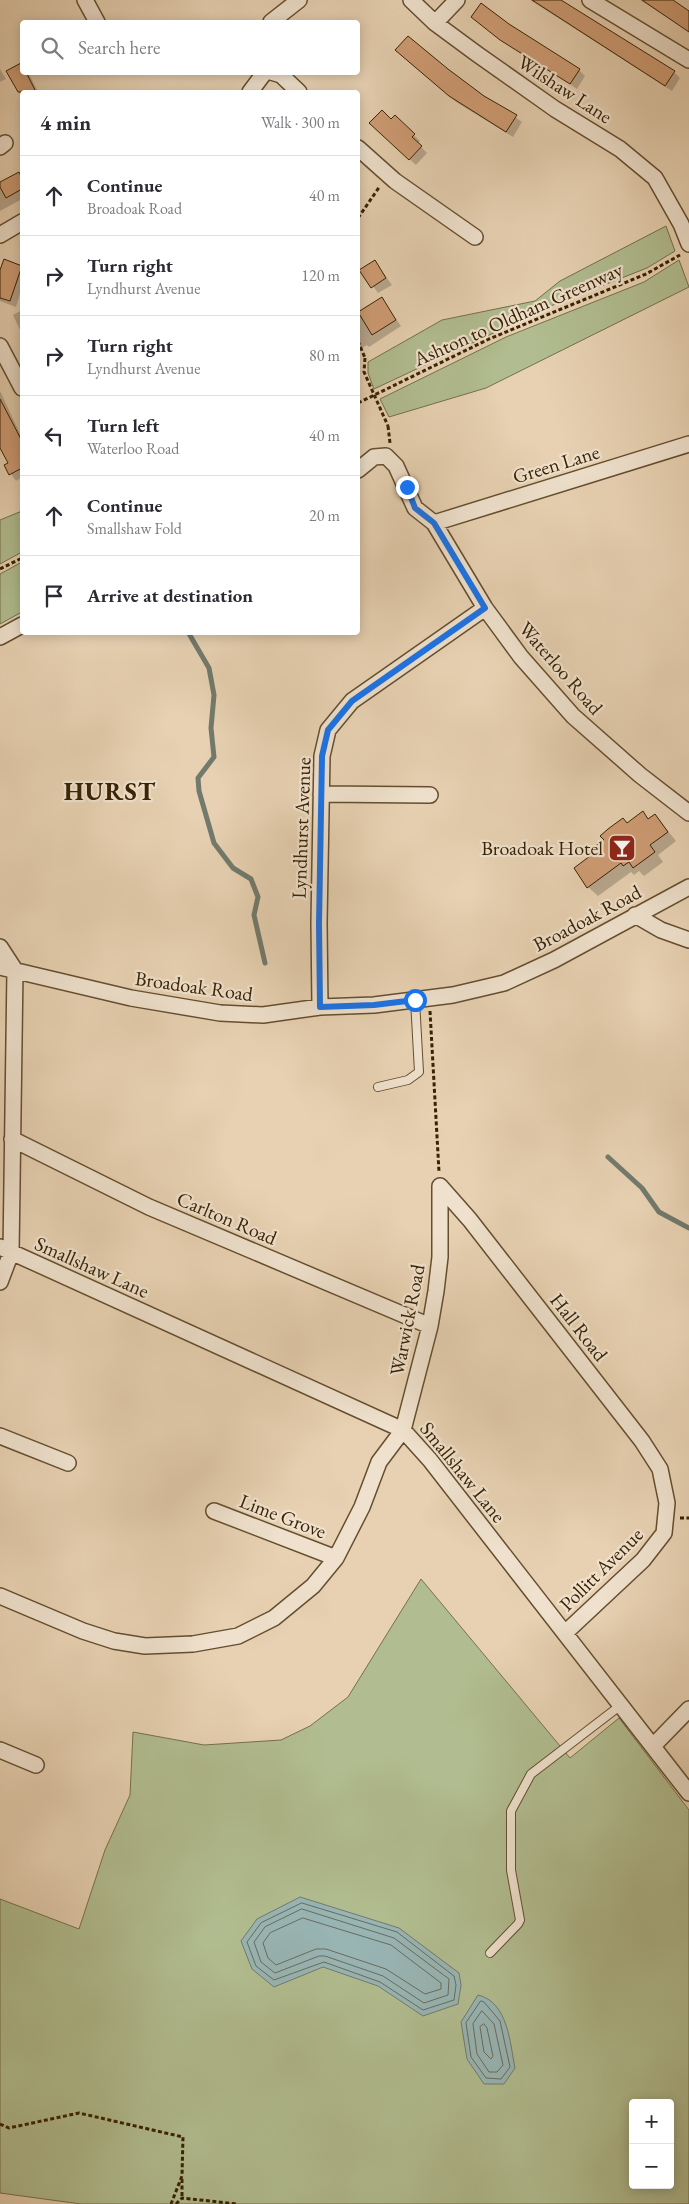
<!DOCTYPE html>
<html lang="en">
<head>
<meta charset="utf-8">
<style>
	:root { --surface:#fff; --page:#f7f7f7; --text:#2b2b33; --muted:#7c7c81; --line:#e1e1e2 }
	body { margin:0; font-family:"EB Garamond",serif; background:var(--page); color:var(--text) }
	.controls { position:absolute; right:15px; bottom:15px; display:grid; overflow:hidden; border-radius:5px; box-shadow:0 2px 12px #0003 }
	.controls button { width:45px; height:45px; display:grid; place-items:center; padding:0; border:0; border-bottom:1px solid var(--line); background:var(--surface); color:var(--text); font:25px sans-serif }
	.stop { position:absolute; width:15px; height:15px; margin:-11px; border:4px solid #1a73e8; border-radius:50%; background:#fff }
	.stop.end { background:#1a73e8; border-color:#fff; box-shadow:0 1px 5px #0008 }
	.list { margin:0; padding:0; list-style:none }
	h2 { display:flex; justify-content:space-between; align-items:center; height:65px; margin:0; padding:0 20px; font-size:21px }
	h2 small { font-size:16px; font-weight:400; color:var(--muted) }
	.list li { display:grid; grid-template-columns:32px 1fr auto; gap:15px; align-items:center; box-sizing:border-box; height:80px; padding:0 20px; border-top:1px solid var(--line) }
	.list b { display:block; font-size:19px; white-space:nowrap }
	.list p { margin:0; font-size:16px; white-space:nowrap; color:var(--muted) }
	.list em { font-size:16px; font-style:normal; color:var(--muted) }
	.icon { flex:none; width:28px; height:28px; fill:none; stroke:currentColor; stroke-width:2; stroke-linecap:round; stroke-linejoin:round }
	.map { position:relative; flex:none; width:689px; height:2204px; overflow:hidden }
	.search { position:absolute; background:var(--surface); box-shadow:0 2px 12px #0003; left:20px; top:20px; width:340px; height:55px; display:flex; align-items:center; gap:12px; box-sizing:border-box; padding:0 18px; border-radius:5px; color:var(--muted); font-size:19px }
	.panel { position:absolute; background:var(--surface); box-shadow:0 2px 12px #0003; left:20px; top:90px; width:340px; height:545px; border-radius:5px }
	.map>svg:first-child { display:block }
	.green { fill:#b1bd90; stroke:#74704a; fill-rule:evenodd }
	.water { fill:#98b5b4; stroke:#727a6d }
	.shadow { fill:#0003 }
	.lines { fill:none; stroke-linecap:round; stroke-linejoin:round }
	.shore { stroke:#686c5c; stroke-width:1 }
	.stream { stroke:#727a6d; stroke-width:5 }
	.building { fill:#d09d75; stroke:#382203 }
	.service-casing { stroke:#644e2f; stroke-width:10 }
	.minor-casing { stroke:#644e2f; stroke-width:18 }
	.path { stroke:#382203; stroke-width:3; stroke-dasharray:4 2.5; stroke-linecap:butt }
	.service { stroke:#efe1cd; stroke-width:8 }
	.minor { stroke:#efe1cd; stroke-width:15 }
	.path-bridge { stroke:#382203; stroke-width:3; stroke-dasharray:4 2.5; stroke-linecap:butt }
	.route { stroke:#1a73e8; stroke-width:6 }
	.labels { text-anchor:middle; stroke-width:4.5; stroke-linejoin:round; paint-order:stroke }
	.street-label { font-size:20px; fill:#382203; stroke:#efe1cd }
	.poi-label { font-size:20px; fill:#382203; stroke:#efe1cd; text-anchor:end }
	.district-label { font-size:25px; font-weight:bold; letter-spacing:1px; fill:#382203; stroke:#efe1cd }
</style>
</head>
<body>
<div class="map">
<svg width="689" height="2204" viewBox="0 0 689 2204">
	<rect width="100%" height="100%" fill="#e7d1b2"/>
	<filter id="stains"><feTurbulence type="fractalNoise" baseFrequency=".004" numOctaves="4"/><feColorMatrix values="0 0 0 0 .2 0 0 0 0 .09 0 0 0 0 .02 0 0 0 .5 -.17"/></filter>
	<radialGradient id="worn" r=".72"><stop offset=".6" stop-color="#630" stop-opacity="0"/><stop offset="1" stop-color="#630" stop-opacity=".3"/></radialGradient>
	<path class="green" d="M666,226L675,251L647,268L553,305L374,389L368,373V362L442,320L535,301L560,281Z
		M679,260L689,287L486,388L389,417L380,399L506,337L644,282Z
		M22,511V552L0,564V520Z
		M22,562V612L0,624V574Z
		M421,1579L570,1758L619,1718L689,1810V2204H81L0,2193V1899L79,1929L105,1850L130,1795L133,1732L204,1745L281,1740L310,1726L348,1697ZM633,2103H670V2185H633Z"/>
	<path class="water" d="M300,1897L399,1928L459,1973L461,1985L458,2004L423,2016L378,1986L323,1967L274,1987L252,1969L241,1941L257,1919Z
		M478,1995C508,2002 510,2043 515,2068L504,2084H484L467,2059L461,2022Z"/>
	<path class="shadow" d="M530,0H559L674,72L680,78L672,91Z
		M640,0H671L689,11V32Z
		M472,17L508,25L579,70L585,76L577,89Z
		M402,56L447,70L522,122L513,137L456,102Z
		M21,65L22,72H28L38,92H22V99L10,74Z
		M0,69L6,79L0,82Z
		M395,117L420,141L418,144L427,153L416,165L376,129Z
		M22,172V199L0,211V184Z
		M375,262L392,285L378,293L361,270Z
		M21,267L22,286L16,307L0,301V274Z
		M381,298L401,326L369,347L367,345L358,350V313Z
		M22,310V334L13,315Z
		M0,391L22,438V477L16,481L5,465L9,463L0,446Z
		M642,813L649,820L655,815L676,841L658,855L663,862L644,876L639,871L634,875L631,872L598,896L588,887L628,824Z"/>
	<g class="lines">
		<path class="shore" d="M302,1903L397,1932L454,1976L456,1985L454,2000L423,2010L380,1982L324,1962L274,1980L256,1966L247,1942L261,1923Z
			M302,1909L394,1938L449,1979L448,1995L424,2003L383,1976L325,1956H319L275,1973L261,1962L254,1942L265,1927Z
			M303,1918L391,1945L441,1983V1989L425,1994L386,1969L326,1949H316L276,1965L268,1958L263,1943L270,1933Z
			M481,2001L484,2002L500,2021L510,2067L501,2079L486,2078L471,2057L466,2023Z
			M482,2011L494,2024L503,2065L497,2072H489L477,2054L473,2024Z
			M484,2024L487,2028L493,2056L491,2059L484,2052L480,2027Z"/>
		<path class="stream" d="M188,632L209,668L214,695L211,728L214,757L198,778L199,791L214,843L233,868L251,879L258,897L254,915L265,963
			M608,1157L642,1188L659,1212L689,1228"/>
	</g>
	<path class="building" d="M532,0H561L675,71L665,86Z
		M642,0H673L689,11V32Z
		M481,3L509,24L580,69L570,84L500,40L471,17Z
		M408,36L448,69L484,96L517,115L506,132L449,96L395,50Z
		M21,63L22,72H26L36,92H18L6,71Z
		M382,110L391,119L395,115L415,134L412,137L422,146L409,160L369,123Z
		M19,172L22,178V189L6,198L0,187V182Z
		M4,259L22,266L10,301L0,298V270Z
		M375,260L386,278L371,288L359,270Z
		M382,297L396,320L372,335L358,312Z
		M0,399L22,441V468L9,475L4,465L8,463L0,448Z
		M643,811L648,819L655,814L668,832L650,845L655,852L633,868L629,862L623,866L621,863L587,888L574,868L590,856L587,852L604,840L600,836L608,829L623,818L627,823Z"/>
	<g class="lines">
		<g class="service-casing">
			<path id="service" d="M378,1087L408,1080L419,1072L415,1000
				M490,1953L518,1924L520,1920L511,1870V1811L531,1774L621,1705"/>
		</g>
		<g class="minor-casing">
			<path id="minor" d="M85,0L97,22
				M411,0L435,23L477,54L555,109L620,149L655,178L681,224L689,244
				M590,0L689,60
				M271,22L299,0
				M435,23L457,0
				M271,72L281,75L299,92
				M250,92L265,72
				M0,147L5,143
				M358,148L395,181L475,237
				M0,235L22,222
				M0,346L22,388
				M358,470L374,457L386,456L396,466L415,508L434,523L485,608L521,657L573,716L640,775L689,813
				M434,523L689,444
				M0,637L22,625
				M321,794L430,795
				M635,915L661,930L689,940
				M0,947L15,970
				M0,967L131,998L220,1013L263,1015L320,1007L374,1005L453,995L504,983L554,960L689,887
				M320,1007L319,923L322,756L328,730L352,701L485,608
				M12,1139L149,1207L430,1326
				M440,1186L470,1220L642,1441L660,1469L667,1503L664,1533L643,1560L565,1633
				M0,1247L403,1430L430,1460L689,1793
				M0,1282L11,1253L15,970
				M0,1436L68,1463
				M214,1511L336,1558
				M0,1596L83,1631L114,1641L145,1646L193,1644L238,1636L274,1618L313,1586L336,1558L362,1507L379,1462L403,1430L430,1326L436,1291L440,1257V1186
				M653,1746L689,1709
				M0,1750L36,1765"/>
		</g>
		<path class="path" d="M358,218L380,186
			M358,341L365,358
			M358,403L489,339L646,274L680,255
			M388,426L390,443
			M0,569L22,558
			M430,1011L439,1172
			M680,1518H689
			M0,2124L9,2128L79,2113L183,2137L182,2176L171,2204
			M182,2179V2198
			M176,2204L182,2198L237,2204"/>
		<use href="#service" class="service"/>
		<use href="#minor" class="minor"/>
		<path class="path-bridge" d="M365,358L364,372L388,426"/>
	</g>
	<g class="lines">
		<path class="route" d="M407,487L415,508L434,523L485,608L352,701L328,730L322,756L319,924L320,1007L374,1005L415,1000"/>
	</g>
	<defs>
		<g id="bar-square" transform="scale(1.4375)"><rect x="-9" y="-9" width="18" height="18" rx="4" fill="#8f2418" stroke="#efe1cd"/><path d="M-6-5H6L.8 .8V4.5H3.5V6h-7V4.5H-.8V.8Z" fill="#fff"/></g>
	</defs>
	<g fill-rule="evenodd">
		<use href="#bar-square" x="622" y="848"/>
	</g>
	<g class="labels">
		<g class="street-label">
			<text transform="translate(565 89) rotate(33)" y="7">Wilshaw Lane</text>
			<text transform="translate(518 314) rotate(-24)" y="7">Ashton to Oldham Greenway</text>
			<text transform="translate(556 464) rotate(-17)" y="7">Green Lane</text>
			<text transform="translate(561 668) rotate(49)" y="7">Waterloo Road</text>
			<text transform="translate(301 828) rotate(-88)" y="7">Lyndhurst Avenue</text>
			<text transform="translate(587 918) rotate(-28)" y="7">Broadoak Road</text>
			<text transform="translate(194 986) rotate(8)" y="7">Broadoak Road</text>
			<text transform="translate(227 1218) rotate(23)" y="7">Carlton Road</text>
			<text transform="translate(92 1267) rotate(24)" y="7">Smallshaw Lane</text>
			<text transform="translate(407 1320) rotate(-79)" y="7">Warwick Road</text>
			<text transform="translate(579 1327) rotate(52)" y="7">Hall Road</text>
			<text transform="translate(463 1472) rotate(51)" y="7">Smallshaw Lane</text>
			<text transform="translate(283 1516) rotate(21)" y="7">Lime Grove</text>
			<text transform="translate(601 1569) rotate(-45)" y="7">Pollitt Avenue</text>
		</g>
		<g class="poi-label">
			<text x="603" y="855">Broadoak Hotel</text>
		</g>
		<g class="district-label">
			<text x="110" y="800">HURST</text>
		</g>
	</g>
	<rect width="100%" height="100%" filter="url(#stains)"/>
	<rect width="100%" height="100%" fill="url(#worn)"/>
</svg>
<div class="controls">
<button>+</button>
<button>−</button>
</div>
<div class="stop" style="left:415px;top:1000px"></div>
<div class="stop end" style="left:407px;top:487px"></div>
<div class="search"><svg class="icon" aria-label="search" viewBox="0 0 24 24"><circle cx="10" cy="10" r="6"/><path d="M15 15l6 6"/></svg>Search here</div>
<section class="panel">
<h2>4 min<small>Walk · 300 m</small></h2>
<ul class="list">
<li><svg class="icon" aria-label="ahead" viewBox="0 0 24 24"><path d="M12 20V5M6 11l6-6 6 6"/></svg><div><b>Continue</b><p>Broadoak Road</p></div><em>40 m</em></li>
<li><svg class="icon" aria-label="right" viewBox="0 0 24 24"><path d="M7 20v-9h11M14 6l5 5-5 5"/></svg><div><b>Turn right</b><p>Lyndhurst Avenue</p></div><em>120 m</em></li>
<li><svg class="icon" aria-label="right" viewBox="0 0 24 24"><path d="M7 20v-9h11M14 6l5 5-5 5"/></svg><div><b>Turn right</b><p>Lyndhurst Avenue</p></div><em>80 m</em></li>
<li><svg class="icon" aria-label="left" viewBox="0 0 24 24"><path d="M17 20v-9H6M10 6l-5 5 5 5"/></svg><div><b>Turn left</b><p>Waterloo Road</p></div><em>40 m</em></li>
<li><svg class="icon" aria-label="ahead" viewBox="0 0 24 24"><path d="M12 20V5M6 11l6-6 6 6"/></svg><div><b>Continue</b><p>Smallshaw Fold</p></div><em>20 m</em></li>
<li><svg class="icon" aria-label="arrive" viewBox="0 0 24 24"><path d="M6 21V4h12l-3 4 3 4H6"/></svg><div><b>Arrive at destination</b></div></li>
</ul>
</section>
</div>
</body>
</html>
